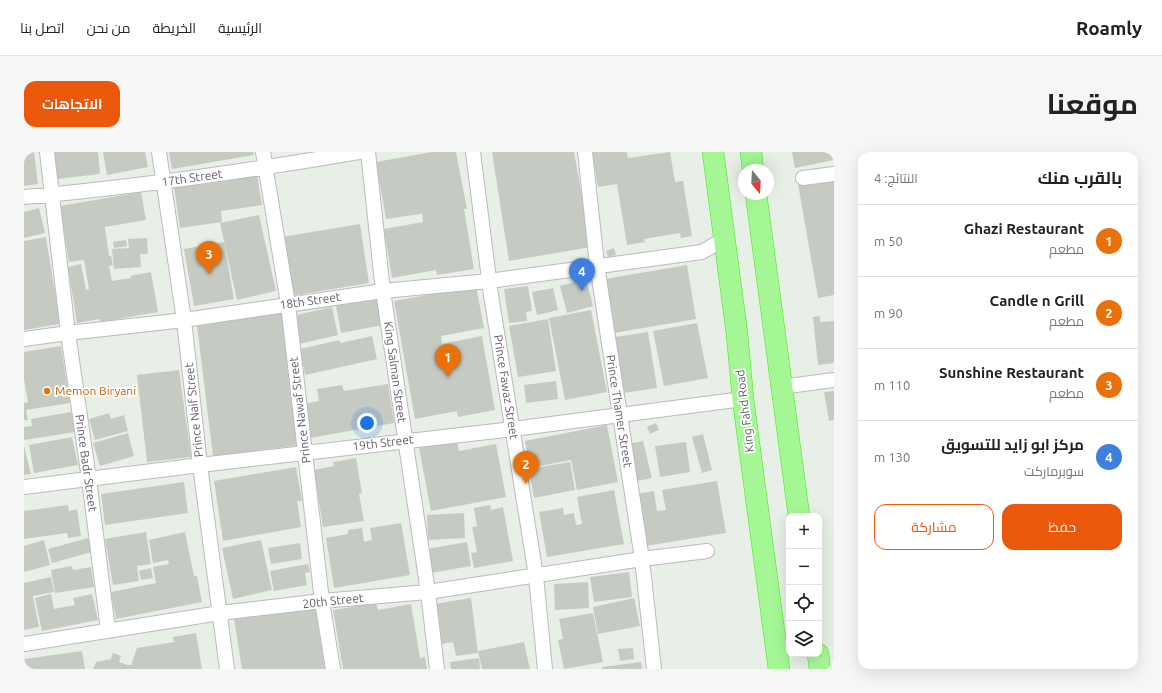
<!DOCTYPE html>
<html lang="ar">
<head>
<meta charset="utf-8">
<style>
	:root { --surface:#fff; --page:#f6f6f6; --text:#222; --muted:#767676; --line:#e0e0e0; --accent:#ea580c }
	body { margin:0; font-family:Ubuntu,Cairo,sans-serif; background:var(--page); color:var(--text); direction:rtl }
	.controls { position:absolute; right:12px; bottom:12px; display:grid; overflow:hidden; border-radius:8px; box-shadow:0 4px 16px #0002 }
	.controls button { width:36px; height:36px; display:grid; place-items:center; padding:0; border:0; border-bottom:1px solid var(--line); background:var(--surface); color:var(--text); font:20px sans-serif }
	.compass { position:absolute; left:714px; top:12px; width:36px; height:36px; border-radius:50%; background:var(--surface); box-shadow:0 4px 16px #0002; rotate:162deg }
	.you { position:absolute; left:343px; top:271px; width:14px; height:14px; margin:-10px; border:3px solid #fff; border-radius:50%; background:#1a73e8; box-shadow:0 0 0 6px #1a73e833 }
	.badge { display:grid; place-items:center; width:26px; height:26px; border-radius:50%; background:var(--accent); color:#fff; font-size:13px; font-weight:700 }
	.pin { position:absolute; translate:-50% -33px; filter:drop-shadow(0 1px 2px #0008) }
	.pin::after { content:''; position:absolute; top:21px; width:14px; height:12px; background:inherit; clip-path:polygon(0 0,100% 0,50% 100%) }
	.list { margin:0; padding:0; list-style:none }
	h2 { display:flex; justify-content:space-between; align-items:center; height:52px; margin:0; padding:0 16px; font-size:17px }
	h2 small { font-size:13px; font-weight:400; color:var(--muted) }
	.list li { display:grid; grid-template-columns:26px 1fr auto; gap:12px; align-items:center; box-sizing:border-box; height:72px; padding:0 16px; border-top:1px solid var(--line) }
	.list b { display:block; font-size:15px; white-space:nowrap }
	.list p { margin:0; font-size:13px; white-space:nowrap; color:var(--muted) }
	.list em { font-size:13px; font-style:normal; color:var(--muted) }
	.actions { display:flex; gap:8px; padding:12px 16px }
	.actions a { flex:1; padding:9px 0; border:1px solid var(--accent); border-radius:12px; text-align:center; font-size:14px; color:var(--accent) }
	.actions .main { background:var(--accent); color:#fff }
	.icon { flex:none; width:22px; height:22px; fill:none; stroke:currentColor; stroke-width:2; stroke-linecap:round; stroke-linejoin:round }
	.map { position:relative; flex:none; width:810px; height:517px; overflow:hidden; direction:ltr; border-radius:12px }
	header { display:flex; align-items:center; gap:24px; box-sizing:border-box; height:56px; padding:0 20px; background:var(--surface); border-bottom:1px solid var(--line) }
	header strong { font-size:19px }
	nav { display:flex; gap:22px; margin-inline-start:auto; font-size:14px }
	.intro { display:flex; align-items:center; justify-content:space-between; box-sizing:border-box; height:96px; padding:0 24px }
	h1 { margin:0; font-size:28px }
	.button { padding:10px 18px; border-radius:12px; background:var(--accent); color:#fff; font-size:14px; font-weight:700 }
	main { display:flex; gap:24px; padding:0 24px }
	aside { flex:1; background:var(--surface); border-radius:12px; box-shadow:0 4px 16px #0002 }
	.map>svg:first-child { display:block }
	.building { fill:#c5cbc3 }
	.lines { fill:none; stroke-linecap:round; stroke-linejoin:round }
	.minor-casing { stroke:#bdb9bf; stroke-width:16 }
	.highway-casing { stroke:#3ce90c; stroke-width:22 }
	.minor { stroke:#fff; stroke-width:14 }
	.highway { stroke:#a5f795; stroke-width:21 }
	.food-dot { fill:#e8710a; stroke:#fff; stroke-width:1.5 }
	.labels { text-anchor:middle; stroke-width:3.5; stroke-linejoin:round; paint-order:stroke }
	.street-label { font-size:12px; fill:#635e66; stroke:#fff }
	.food-label { font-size:12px; fill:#c56008; stroke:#fff; text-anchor:start }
</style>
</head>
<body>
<header>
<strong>Roamly</strong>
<nav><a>الرئيسية</a><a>الخريطة</a><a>من نحن</a><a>اتصل بنا</a></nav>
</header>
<div class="intro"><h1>موقعنا</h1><a class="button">الاتجاهات</a></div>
<main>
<aside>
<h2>بالقرب منك<small>النتائج: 4</small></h2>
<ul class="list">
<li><span class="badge" style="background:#e8710a">1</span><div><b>Ghazi Restaurant</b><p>مطعم</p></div><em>50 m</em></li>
<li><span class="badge" style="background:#e8710a">2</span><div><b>Candle n Grill</b><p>مطعم</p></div><em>90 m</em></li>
<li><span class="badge" style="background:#e8710a">3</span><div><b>Sunshine Restaurant</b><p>مطعم</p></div><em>110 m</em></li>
<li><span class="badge" style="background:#3f7fe0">4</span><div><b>مركز ابو زايد للتسويق</b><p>سوبرماركت</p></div><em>130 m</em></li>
</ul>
<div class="actions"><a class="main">حفظ</a><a>مشاركة</a></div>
</aside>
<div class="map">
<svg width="810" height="517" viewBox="0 0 810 517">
	<rect width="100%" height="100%" fill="#e8efe6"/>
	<path class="building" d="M0,0H10L14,32L0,34Z
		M30,0H74L76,22L33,27Z
		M79,0H121L124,15L83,23Z
		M145,0H229L230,3L148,17Z
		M408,0H432L443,57H440L450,117L413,123L412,118L368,126L360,77L399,70L398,62L403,61L362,67L352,10Z
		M468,0H550L567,95L485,109Z
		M568,0H603L604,6L646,0L651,30L659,29L668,84L657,86L656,81L620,87L621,90L603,93L593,32L574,35Z
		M768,0H810V8L771,16Z
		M233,23L238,53L197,59L198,70L156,76L150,35Z
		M810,26V143L794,146L774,32Z
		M117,40L122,68L81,75L85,104H87L89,113L85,114L88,129L107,126L106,124L127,120L134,160L77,170L76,167L53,171L44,115L57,112L62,138L65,137L60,108L45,110L36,54Z
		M15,56L21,81L0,86V60Z
		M235,63L252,139L213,148L196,71Z
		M336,72L345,131L267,144L258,85Z
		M22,85L36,172L0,178V89Z
		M123,86L124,102H116L117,115L90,117L88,97L105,96L104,87Z
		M102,88L103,94L90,96L89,90Z
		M200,90L210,147L170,154L160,97Z
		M590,96L592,103L584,105L582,99Z
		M663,113L672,167L590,181L581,127Z
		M562,127L569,154L543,161L536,134Z
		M452,134L460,176L417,184L418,192L458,184L471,258L434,265L433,259L391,267L370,149Z
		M504,134L508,159L502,160L503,169L485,171L480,137Z
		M529,136L534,158L513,163L508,140Z
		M354,146L359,173L317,181L312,154Z
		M308,155L314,183L275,192L268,164Z
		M262,158L276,293L189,304L173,174Z
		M567,158L583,240L541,248L525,166Z
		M796,164V170L810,169V211L794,213L789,165Z
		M524,167L532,219L494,225L485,174Z
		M673,171L684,226L640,234L629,179Z
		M624,180L633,236L599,241L591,185Z
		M348,184L353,207L281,223L276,197L316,188V191Z
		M37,194L46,251L2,258L4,268H0V251L4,250L0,227V200Z
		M155,218L167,305L123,310L113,223Z
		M532,229L534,247L502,251L500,233Z
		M364,232L370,271L286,286L279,252L295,249L293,237L318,233L320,239Z
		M810,239V268L805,269L800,240Z
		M47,260L51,280L0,288V275L8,274L7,267Z
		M85,261L87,267L100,263L104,279L71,288L65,267Z
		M632,271L635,278L626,282L623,275Z
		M583,273L594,330L553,338L547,308L506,316L501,289Z
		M104,281L110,304L76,314L69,291Z
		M679,282L688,318L678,321L668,285Z
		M48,285L54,313L10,321L5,293Z
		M433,289L435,299L472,292L482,345L407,359L395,296Z
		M619,289L628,326L613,329L604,292Z
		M662,290L666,320L636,325L631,294Z
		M0,294L7,322L0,323Z
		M332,306L338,341L335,342L340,369L299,375L290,318L310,314L309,310Z
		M546,310L551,338L510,346L505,317Z
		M272,315L278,349H273L277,375L199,389L190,329Z
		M693,329L702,381L621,394L612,342L630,339L633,359L642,358L638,338Z
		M160,330L164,361L81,373L77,342Z
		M590,338L600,392L523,405L515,360L539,356L540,363L550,361L552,373L558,372L553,345Z
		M44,353L45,359L53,357L57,384L44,386L43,381L0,387V359Z
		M466,353L467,358L479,355L489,409L450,416L447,401L453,400L448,375L453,374L450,356Z
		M440,361L441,386L404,388L403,363Z
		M377,371L386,423L310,436L302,386L324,382V378L338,376L340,390L348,388L346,376Z
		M122,380L127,412L113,414L115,429L89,433L81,387Z
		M161,380L170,424H173L178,450L92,467L87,440L132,431L129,415L145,412L144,408L129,411L125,388Z
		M64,386L68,400L28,411L24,397Z
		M20,388L26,413L0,420V394Z
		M237,388L248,438L209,447L198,396Z
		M443,390L447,414L407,421L403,397Z
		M276,391L278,407L247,412L244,396Z
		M284,412L286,420L281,421L283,433L250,439L246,419Z
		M48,414L49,418L67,415L70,435L31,441L27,418Z
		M127,416L129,426L117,428L115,419Z
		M605,420L608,445L570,450L566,425Z
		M27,425L30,440L9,444L15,475L0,478V431Z
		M564,430L565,456L531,458L530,432Z
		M27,442L30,457L51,453L49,446L68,442L74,468L18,479L11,446Z
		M447,446L454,501L432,504L429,490L418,492L411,452Z
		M610,446L616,474L574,482L569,455Z
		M352,451L354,458L387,452L396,506L401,505L403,517H319L309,458Z
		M291,455L301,517H218L210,467Z
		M569,461L579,510L540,517L534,488L539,487L535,467Z
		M172,481L178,517H69L72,510L87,507L89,501L97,504L95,510L104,513H107L113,496L150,490L149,485Z
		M500,490L506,517H458L454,499Z
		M609,496L610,507L596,509L594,497Z
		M58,499L61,517H0V507Z
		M455,506L456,517H427L426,510Z
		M617,510L618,517H578V515Z"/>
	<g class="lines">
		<g class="minor-casing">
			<path id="minor" d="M23,0L44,181L65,327L84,478
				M135,0L160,168L176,313L203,517
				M239,0L264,152L298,449L309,517
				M344,0L359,139L404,440L413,517
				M449,0L467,143L512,424L521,517
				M561,0L573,113L618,407L630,517
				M779,26L810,22
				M0,45C112,35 224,19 335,0
				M0,187L44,181L160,168L359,139L465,129L678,100L700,87
				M757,235L810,228
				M0,335L176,313L489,277L719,247
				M0,492L196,461L298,449L404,440L618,407L683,399"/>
		</g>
		<g class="highway-casing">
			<path id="highway" d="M689,0L713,182L719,247L755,517
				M727,0L729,18
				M732,42L775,364
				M794,502L796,517"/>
		</g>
		<use href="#minor" class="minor"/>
		<use href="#highway" class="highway"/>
	</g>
	<circle class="food-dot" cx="23" cy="239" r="4"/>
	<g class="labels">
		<g class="street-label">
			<text transform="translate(168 26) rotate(-8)" y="4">17th Street</text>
			<text transform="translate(286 149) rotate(-8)" y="4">18th Street</text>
			<text transform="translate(371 220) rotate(82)" y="4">King Salman Street</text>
			<text transform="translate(482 235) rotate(81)" y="4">Prince Fawaz Street</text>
			<text transform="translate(170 258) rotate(-96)" y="4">Prince Naif Street</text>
			<text transform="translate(276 258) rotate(-97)" y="4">Prince Nawaf Street</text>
			<text transform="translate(595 259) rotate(81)" y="4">Prince Thamer Street</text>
			<text transform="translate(721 259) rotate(-97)" y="4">King Fahd Road</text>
			<text transform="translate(359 291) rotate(-7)" y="4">19th Street</text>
			<text transform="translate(62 311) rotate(82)" y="4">Prince Badr Street</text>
			<text transform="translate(309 449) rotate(-6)" y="4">20th Street</text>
		</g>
		<g class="food-label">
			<text x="31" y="243">Memon Biryani</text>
		</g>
	</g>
</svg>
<div class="controls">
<button>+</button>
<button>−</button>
<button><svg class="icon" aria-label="locate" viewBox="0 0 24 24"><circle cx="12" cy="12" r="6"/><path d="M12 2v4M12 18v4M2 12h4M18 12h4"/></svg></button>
<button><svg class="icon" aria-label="layers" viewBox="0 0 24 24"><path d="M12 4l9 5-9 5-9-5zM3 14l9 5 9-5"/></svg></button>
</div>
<svg class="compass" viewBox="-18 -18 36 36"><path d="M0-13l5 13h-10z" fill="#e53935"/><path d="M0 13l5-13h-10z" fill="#767676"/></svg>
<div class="you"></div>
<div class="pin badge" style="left:424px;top:225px;background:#e8710a">1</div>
<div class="pin badge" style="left:502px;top:332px;background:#e8710a">2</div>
<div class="pin badge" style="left:185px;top:122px;background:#e8710a">3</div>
<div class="pin badge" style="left:558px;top:139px;background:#3f7fe0">4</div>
</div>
</main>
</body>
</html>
